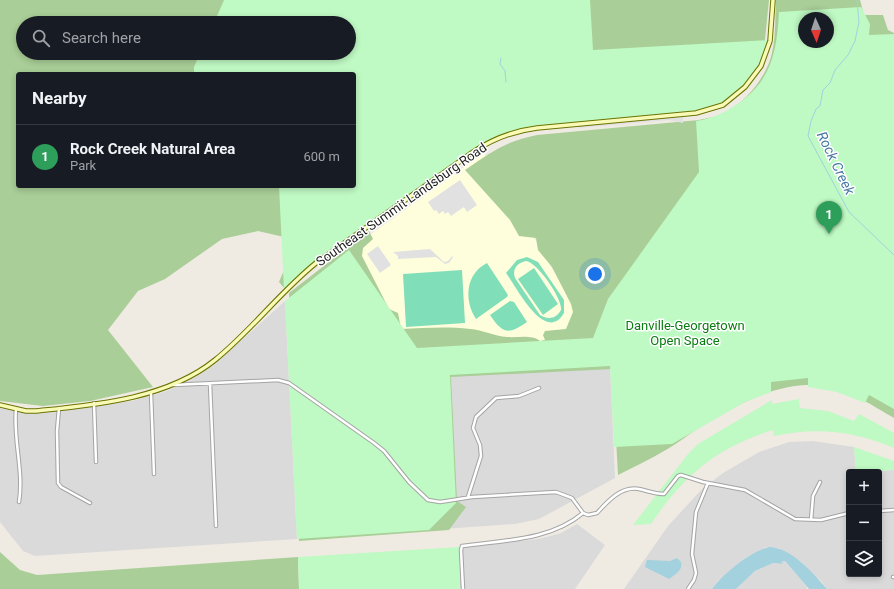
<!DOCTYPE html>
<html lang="en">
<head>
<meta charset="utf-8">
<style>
	:root { --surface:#171b24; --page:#20242c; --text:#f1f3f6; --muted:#9ea1a6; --line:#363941; --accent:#0f766e }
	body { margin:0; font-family:Roboto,sans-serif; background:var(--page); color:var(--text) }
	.controls { position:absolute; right:12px; bottom:12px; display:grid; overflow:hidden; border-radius:4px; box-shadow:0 2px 6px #0003 }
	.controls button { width:36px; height:36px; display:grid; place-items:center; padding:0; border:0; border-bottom:1px solid var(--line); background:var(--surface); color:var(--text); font:20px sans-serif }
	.compass { position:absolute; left:798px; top:12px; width:36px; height:36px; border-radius:50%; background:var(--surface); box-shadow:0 2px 6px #0003; rotate:177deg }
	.you { position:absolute; left:595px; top:274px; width:14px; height:14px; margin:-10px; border:3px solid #fff; border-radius:50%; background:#1a73e8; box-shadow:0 0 0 6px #1a73e833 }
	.badge { display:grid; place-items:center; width:26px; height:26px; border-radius:50%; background:var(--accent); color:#fff; font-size:13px; font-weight:700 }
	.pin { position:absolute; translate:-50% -33px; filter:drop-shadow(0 1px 2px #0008) }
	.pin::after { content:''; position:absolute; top:21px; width:14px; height:12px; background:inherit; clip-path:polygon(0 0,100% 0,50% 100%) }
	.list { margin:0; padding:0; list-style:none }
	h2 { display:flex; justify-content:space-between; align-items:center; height:52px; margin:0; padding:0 16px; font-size:17px }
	h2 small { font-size:13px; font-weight:400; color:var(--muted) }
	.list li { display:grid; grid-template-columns:26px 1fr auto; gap:12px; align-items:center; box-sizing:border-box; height:64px; padding:0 16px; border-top:1px solid var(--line) }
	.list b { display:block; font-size:15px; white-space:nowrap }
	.list p { margin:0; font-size:13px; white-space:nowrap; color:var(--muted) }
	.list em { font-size:13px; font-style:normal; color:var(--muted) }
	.icon { flex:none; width:22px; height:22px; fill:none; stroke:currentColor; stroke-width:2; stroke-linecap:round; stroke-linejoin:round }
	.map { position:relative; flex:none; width:894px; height:589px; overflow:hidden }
	.search { position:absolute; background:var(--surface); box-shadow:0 2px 6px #0003; left:16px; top:16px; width:340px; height:44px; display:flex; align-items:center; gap:10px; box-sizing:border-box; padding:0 14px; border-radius:22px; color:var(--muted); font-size:15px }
	.panel { position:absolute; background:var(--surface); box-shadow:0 2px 6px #0003; left:16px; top:72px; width:340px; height:116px; border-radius:4px }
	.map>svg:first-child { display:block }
	.residential { fill:#dbdada }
	.education { fill:#fffedc }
	.forest { fill:#a9ce97; fill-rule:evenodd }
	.park { fill:#bff9c3; fill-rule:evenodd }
	.pitch { fill:#80deb8; fill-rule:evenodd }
	.parking { fill:#e1e1e1 }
	.water { fill:#a3d1dd }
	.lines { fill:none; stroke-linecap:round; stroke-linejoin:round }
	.stream { stroke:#a3d1dd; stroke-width:1 }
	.street-casing { stroke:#a4a4a4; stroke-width:4.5 }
	.secondary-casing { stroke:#6b7404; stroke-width:5.5 }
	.street { stroke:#fff; stroke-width:2.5 }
	.secondary { stroke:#f8fab6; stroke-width:3.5 }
	.labels { text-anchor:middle; stroke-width:3; stroke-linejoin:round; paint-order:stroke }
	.street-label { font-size:13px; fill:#1d1d1d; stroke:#fff }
	.park-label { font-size:13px; fill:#0b7c12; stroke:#fff }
	.water-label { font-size:14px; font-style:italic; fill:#4679a5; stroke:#fff }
</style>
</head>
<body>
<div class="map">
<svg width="894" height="589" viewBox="0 0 894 589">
	<rect width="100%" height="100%" fill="#efebe3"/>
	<path class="residential" d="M285,301L297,539L35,556L23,551L0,522V408L37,413L132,401L167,391L192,379L214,365Z
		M610,366L615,478L539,519L515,524L429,530L450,375Z
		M813,441L854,447L856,472H849V574H879V472H857L894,470V589H827L821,581L801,562L779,548L766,547L749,557L717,582L712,589H624L668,526L702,489L723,473L759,452L789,442Z
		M577,524L605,545L575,589H460L459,547L539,539L561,533Z
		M785,561L807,587L806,589H736L755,571L773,563L782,564L780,562Z"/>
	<path class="education" d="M484,153L593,338L417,348L349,250Z"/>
	<path class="forest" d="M0,0H769L764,49L511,128L390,208L286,290L279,282L290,256L284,237L258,231L222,239L165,279L138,291L108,330L153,387L90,401L43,406L0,401ZM23,23H349V53H23ZM18,74H354V186H18Z
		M776,0H860L864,15H883L888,30L894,33V418C875,407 849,390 828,386C783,379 739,403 702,426C689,434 677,444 664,451C649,460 633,467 618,475L612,369L451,377L457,501L466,507L449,530L299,541L289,293L369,231L373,239L363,248L362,256L389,309L398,313L401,329C424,328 447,326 470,329C483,330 494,336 507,337C517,338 531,334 540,341L545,340L543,335L545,331L566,329L573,312L571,304L552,267L538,250L536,238L519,236L510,220L465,170C493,151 504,142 537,135L699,120C706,118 716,117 723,114C745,103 767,77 772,53C776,36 775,17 776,0ZM804,18H828V42H804Z
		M0,552L20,570L37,575L298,557L299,589H0Z"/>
	<path class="park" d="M224,0H590L593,50L770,40C764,79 743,97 708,111L518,132L484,145L376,218L284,291L279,186H354V74H194V67L200,53H349V23H214Z
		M861,7L870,24L869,35L894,34V409L869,395L865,403L837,392L808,387V378L771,382V392L745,402L672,444L614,447L610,366L450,375L456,503L429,530L297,539L285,301L349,250L417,348L593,338L608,299L699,172L696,121C715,118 728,111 743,100C773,77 777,47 779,12ZM804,18H828V42H804Z
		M799,399L800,408L828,411L854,421L859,414L894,433V448C854,431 816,427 774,436L773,430C717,447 683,476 651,524L633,525L688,454L698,444L772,400V404Z
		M854,447L894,461V470L856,472Z
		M459,547L460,589H299L298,557Z"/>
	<path class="pitch" d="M527,257L538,262L564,300V313C545,345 516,286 506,273L517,260ZM526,261C537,262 563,299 561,310C556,319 548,320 540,315L515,278C512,269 517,263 526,261Z
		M487,263L508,295L507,297L476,319C464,301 465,274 487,263Z
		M534,268L558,304L543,315L518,279Z
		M462,270L465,323L406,327L403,274Z
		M510,301L514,302L527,322C508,335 503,334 490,315Z"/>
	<path class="parking" d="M683,115V123L669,120L579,128L577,124Z
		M460,180L477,205L467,212L464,207L451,216L448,212L445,214L443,211L439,214L436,210L434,211L428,202Z
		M378,246L391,265L380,273L367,254Z
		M430,249L444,262L448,261L452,256L453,257L449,263L445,264L436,257L398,259V256L393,252Z"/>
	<path class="water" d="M769,547C791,547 814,574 827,589H809L785,561L781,562L783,564L773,563L755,571L736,589H712C723,574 751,551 769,547Z
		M677,558L681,562C683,571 675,574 669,579L645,567L647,560L670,561Z"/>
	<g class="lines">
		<path class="stream" d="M857,0L859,22L855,41L848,55L835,70L830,83L823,90L820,106L816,109L811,121L808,136L849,212L894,255
			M501,58L500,64L505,71L506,82"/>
		<g class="street-casing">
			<path id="street" d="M210,384L216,526
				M173,385L278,380L289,383L374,443L384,451L409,482L428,500L440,502L472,497L556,492L572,498L583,513L588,515L597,513C608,501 621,486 639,489C648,491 655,494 664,494L678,476L681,475L703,482L745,490L795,519L821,520L849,513
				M151,393L154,474
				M94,403L96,462
				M59,408L57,431L58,483L61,487L90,503
				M16,409C13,440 24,471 19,502
				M468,497L481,456L480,445L473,428L476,417L496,398L519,396L539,388
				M879,511L894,510
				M811,520L813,496L820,482
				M893,577H894
				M463,589L461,550L462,546C503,540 550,541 583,513
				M688,589L694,580L696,573L692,554L696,512L708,483"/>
		</g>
		<g class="secondary-casing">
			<path id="secondary" d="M0,405L26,411H36C95,405 167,399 215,360C251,331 280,292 316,263L473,152C494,138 513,131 537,128L696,113L723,105L745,87L761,66L770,41L773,0"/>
		</g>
		<use href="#street" class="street"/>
		<use href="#secondary" class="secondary"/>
	</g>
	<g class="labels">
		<g class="street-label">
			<text transform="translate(401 204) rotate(-35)" y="5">Southeast Summit Landsburg Road</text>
		</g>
		<g class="park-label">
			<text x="685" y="330">Danville-Georgetown<tspan x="685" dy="15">Open Space</tspan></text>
		</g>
		<g class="water-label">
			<text transform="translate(836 163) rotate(64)" y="5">Rock Creek</text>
		</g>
	</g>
</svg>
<div class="controls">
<button>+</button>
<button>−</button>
<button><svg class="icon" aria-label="layers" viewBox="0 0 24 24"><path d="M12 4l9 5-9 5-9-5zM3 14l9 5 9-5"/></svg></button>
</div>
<svg class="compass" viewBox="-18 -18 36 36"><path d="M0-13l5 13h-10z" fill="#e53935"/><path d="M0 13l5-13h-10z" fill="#9ea1a6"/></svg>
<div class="you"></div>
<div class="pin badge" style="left:829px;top:234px;background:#2e9e5b">1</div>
<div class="search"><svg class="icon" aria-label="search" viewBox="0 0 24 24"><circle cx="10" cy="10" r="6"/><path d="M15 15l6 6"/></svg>Search here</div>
<section class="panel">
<h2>Nearby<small></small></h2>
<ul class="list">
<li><span class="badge" style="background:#2e9e5b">1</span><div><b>Rock Creek Natural Area</b><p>Park</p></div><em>600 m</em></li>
</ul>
</section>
</div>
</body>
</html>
